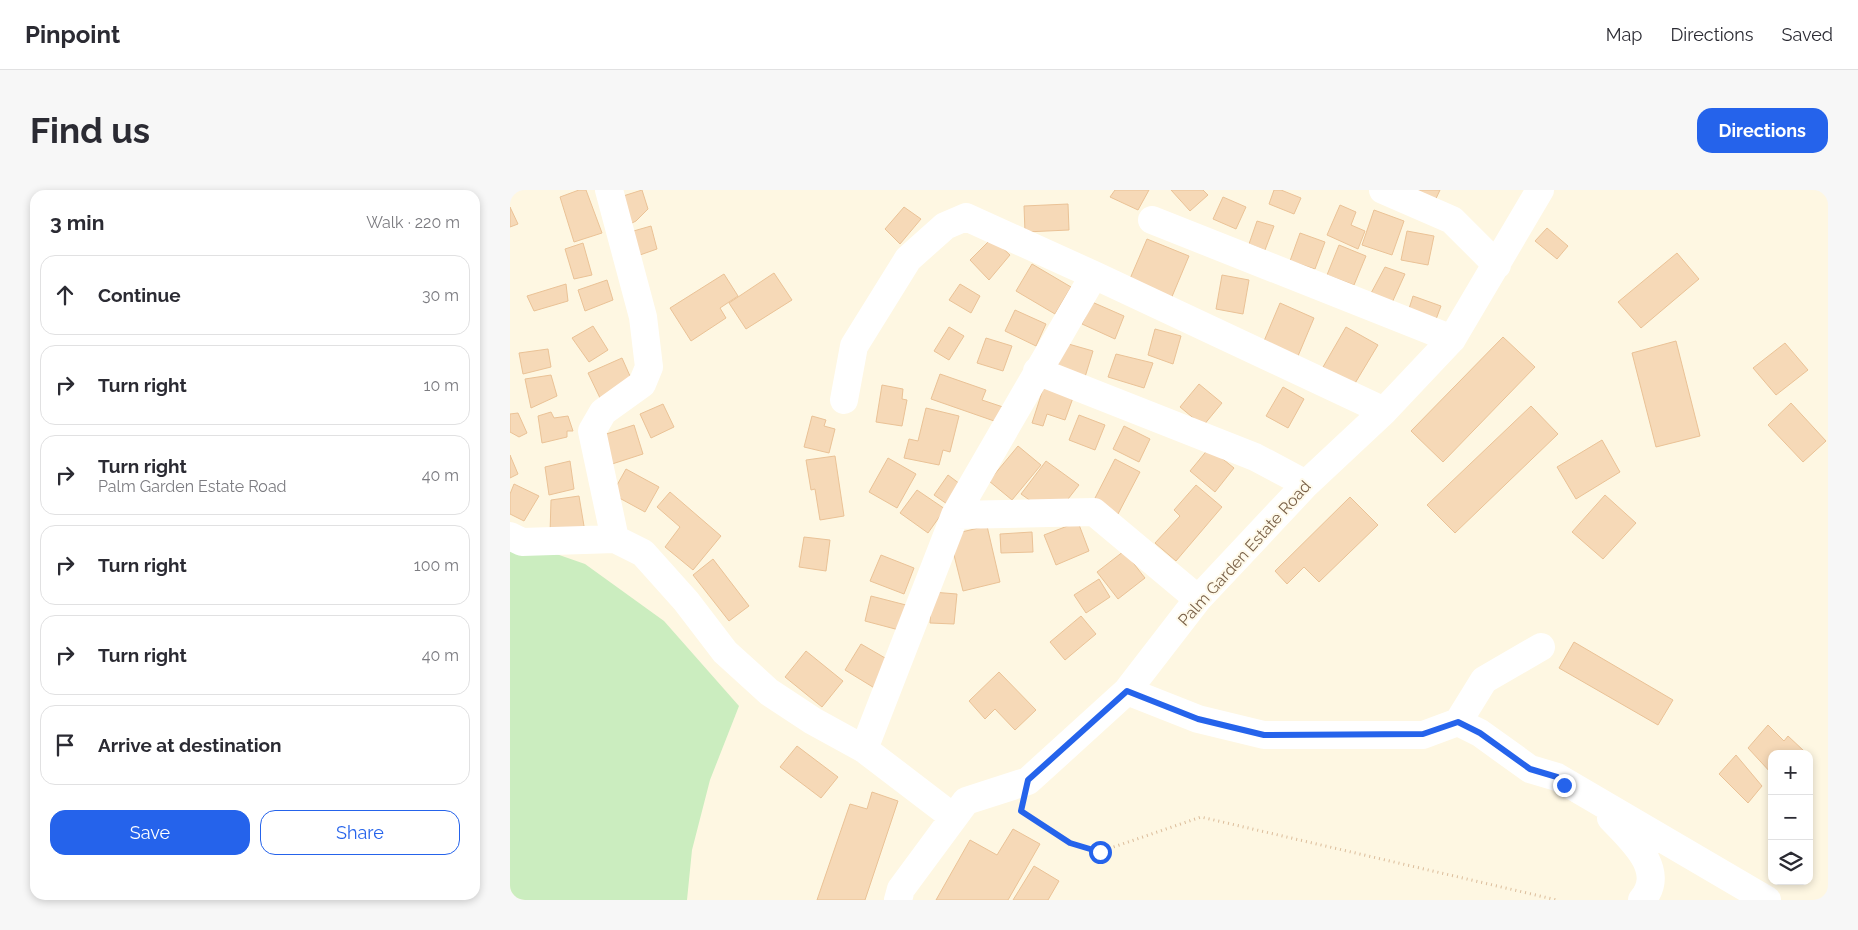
<!DOCTYPE html>
<html lang="en">
<head>
<meta charset="utf-8">
<style>
	:root { --surface:#fff; --page:#f7f7f7; --text:#2b2b33; --muted:#7c7c81; --line:#e1e1e2; --accent:#2563eb }
	body { margin:0; font-family:Raleway,sans-serif; background:var(--page); color:var(--text) }
	.controls { position:absolute; right:15px; bottom:15px; display:grid; overflow:hidden; border-radius:10px; box-shadow:0 2px 8px #0003 }
	.controls button { width:45px; height:45px; display:grid; place-items:center; padding:0; border:0; border-bottom:1px solid var(--line); background:var(--surface); color:var(--text); font:25px sans-serif }
	.stop { position:absolute; width:15px; height:15px; margin:-11px; border:4px solid #2563eb; border-radius:50%; background:#fff }
	.stop.end { background:#2563eb; border-color:#fff; box-shadow:0 1px 5px #0008 }
	.list { margin:0; padding:0; list-style:none }
	h2 { display:flex; justify-content:space-between; align-items:center; height:65px; margin:0; padding:0 20px; font-size:21px }
	h2 small { font-size:16px; font-weight:400; color:var(--muted) }
	.list li { display:grid; grid-template-columns:32px 1fr auto; gap:15px; align-items:center; box-sizing:border-box; height:80px; margin:0 10px 10px; padding:0 10px; border:1px solid var(--line); border-radius:15px }
	.list b { display:block; font-size:19px; white-space:nowrap }
	.list p { margin:0; font-size:16px; white-space:nowrap; color:var(--muted) }
	.list em { font-size:16px; font-style:normal; color:var(--muted) }
	.actions { display:flex; gap:10px; padding:15px 20px }
	.actions a { flex:1; padding:11px 0; border:1px solid var(--accent); border-radius:15px; text-align:center; font-size:18px; color:var(--accent) }
	.actions .main { background:var(--accent); color:#fff }
	.icon { flex:none; width:28px; height:28px; fill:none; stroke:currentColor; stroke-width:2; stroke-linecap:round; stroke-linejoin:round }
	.map { position:relative; flex:none; width:1318px; height:710px; overflow:hidden; border-radius:15px }
	header { display:flex; align-items:center; gap:30px; box-sizing:border-box; height:70px; padding:0 25px; background:var(--surface); border-bottom:1px solid var(--line) }
	header strong { font-size:24px }
	nav { display:flex; gap:28px; margin-inline-start:auto; font-size:18px }
	.intro { display:flex; align-items:center; justify-content:space-between; box-sizing:border-box; height:120px; padding:0 30px }
	h1 { margin:0; font-size:35px }
	.button { padding:12px 22px; border-radius:15px; background:var(--accent); color:#fff; font-size:18px; font-weight:700 }
	main { display:flex; gap:30px; padding:0 30px }
	aside { flex:1; background:var(--surface); border-radius:15px; box-shadow:0 2px 8px #0003 }
	.map>svg:first-child { display:block }
	.green { fill:#cbedbf }
	.building { fill:#f6d9b7; stroke:#eac296 }
	.lines { fill:none; stroke-linecap:round; stroke-linejoin:round }
	.path { stroke:#dbbc9a; stroke-width:3; stroke-dasharray:1 4; stroke-linecap:butt }
	.minor { stroke:#fff; stroke-width:28 }
	.route { stroke:#2563eb; stroke-width:6 }
	.labels { text-anchor:middle; stroke-width:4; stroke-linejoin:round; paint-order:stroke }
	.street-label { font-size:16px; fill:#785f46; stroke:#fffaea }
</style>
</head>
<body>
<header>
<strong>Pinpoint</strong>
<nav><a>Map</a><a>Directions</a><a>Saved</a></nav>
</header>
<div class="intro"><h1>Find us</h1><a class="button">Directions</a></div>
<main>
<aside>
<h2>3 min<small>Walk · 220 m</small></h2>
<ul class="list">
<li><svg class="icon" aria-label="ahead" viewBox="0 0 24 24"><path d="M12 20V5M6 11l6-6 6 6"/></svg><div><b>Continue</b></div><em>30 m</em></li>
<li><svg class="icon" aria-label="right" viewBox="0 0 24 24"><path d="M7 20v-9h11M14 6l5 5-5 5"/></svg><div><b>Turn right</b></div><em>10 m</em></li>
<li><svg class="icon" aria-label="right" viewBox="0 0 24 24"><path d="M7 20v-9h11M14 6l5 5-5 5"/></svg><div><b>Turn right</b><p>Palm Garden Estate Road</p></div><em>40 m</em></li>
<li><svg class="icon" aria-label="right" viewBox="0 0 24 24"><path d="M7 20v-9h11M14 6l5 5-5 5"/></svg><div><b>Turn right</b></div><em>100 m</em></li>
<li><svg class="icon" aria-label="right" viewBox="0 0 24 24"><path d="M7 20v-9h11M14 6l5 5-5 5"/></svg><div><b>Turn right</b></div><em>40 m</em></li>
<li><svg class="icon" aria-label="arrive" viewBox="0 0 24 24"><path d="M6 21V4h12l-3 4 3 4H6"/></svg><div><b>Arrive at destination</b></div></li>
</ul>
<div class="actions"><a class="main">Save</a><a>Share</a></div>
</aside>
<div class="map">
<svg width="1318" height="710" viewBox="0 0 1318 710">
	<rect width="100%" height="100%" fill="#fef7e2"/>
	<path class="green" d="M0,345L12,352L75,374L154,431L229,516L200,590L182,660L177,710H0Z"/>
	<path class="building" d="M69,0H76L92,43L64,52L50,7Z
		M132,0L138,19L126,31L120,34L110,7Z
		M605,0H639L628,20L600,7Z
		M661,0H693L698,5L680,21Z
		M764,0H771L791,8L784,24L759,14Z
		M890,0H930L923,15Z
		M713,7L736,17L726,39L703,29Z
		M558,14L559,40L515,42L514,16Z
		M830,15L846,22L841,35L855,41L848,59L817,45Z
		M0,17L8,34L0,37Z
		M394,17L411,29L390,54L375,39Z
		M864,20L894,31L882,65L852,55Z
		M747,31L764,36L755,60L739,54Z
		M141,36L147,59L127,66L120,42Z
		M1037,38L1058,56L1047,69L1025,51Z
		M897,41L924,46L918,75L891,70Z
		M790,43L815,52L805,79L780,71Z
		M482,48L500,65L479,90L460,70Z
		M637,49L679,66L661,109L619,91Z
		M73,53L82,85L64,89L55,59Z
		M829,55L856,66L844,95L817,85Z
		M1167,63L1189,89L1131,138L1108,112Z
		M522,74L561,97L545,124L506,101Z
		M875,77L895,84L881,115L860,105Z
		M264,83L282,110L236,139L219,113Z
		M214,84L228,106L210,118L216,128L181,151L160,118Z
		M712,85L739,90L733,124L706,119Z
		M97,90L103,110L75,121L68,100Z
		M56,94L58,111L24,121L17,106Z
		M450,94L470,106L461,123L439,110Z
		M903,106L931,116L925,132L898,122Z
		M582,112L614,126L605,149L572,134Z
		M770,113L804,128L788,166L754,151Z
		M505,120L536,134L526,156L495,141Z
		M83,136L98,160L79,172L62,148Z
		M439,137L454,146L439,170L424,161Z
		M836,137L868,155L844,195L813,177Z
		M645,139L671,146L663,174L638,165Z
		M993,147L1025,177L933,272L901,241Z
		M476,148L502,156L493,181L467,173Z
		M1166,151L1190,246L1146,257L1122,163Z
		M555,153L583,161L575,187L547,178Z
		M1275,153L1298,180L1266,205L1243,178Z
		M38,159L41,177L13,184L9,163Z
		M606,164L643,173L634,198L598,187Z
		M112,168L124,195L91,210L78,183Z
		M430,184L476,200L472,210L493,217L487,232L421,209Z
		M41,185L47,206L21,218L15,189Z
		M689,194L712,213L693,236L670,217Z
		M372,195L393,199L392,209L397,210L392,236L366,232Z
		M534,196L564,205L555,230L537,224L533,236L522,233Z
		M773,197L794,209L778,238L756,226Z
		M1281,213L1316,251L1293,272L1258,235Z
		M153,214L164,237L141,248L130,224Z
		M1021,216L1048,244L945,343L917,315Z
		M416,218L449,226L440,262L433,260L429,275L394,268L399,249L408,251Z
		M41,222L44,228L58,226L63,241H57V247L32,253L28,226Z
		M8,223L17,243L9,247L0,242V224Z
		M569,225L595,235L585,260L559,250Z
		M302,226L316,230L314,236L325,239L319,263L294,257Z
		M124,235L133,264L99,275L90,246Z
		M614,236L640,249L629,272L603,259Z
		M1092,250L1110,282L1066,309L1047,277Z
		M508,256L531,275L502,310L479,291Z
		M699,258L724,278L705,302L680,281Z
		M0,265L8,284L0,288Z
		M325,266L334,326L310,330L305,299L301,300L296,270Z
		M378,268L406,284L387,318L359,302Z
		M605,269L630,282L608,324L583,312Z
		M60,271L64,299L39,305L35,277Z
		M536,271L569,295L551,318L532,319L511,304Z
		M116,279L149,297L135,322L102,304Z
		M438,285L454,297L440,316L424,305Z
		M4,294L29,306L14,331L0,324V304Z
		M686,295L712,317L666,371L645,353L670,326L664,320Z
		M407,300L435,319L418,343L390,323Z
		M160,302L211,346L183,380L155,357L170,337L147,317Z
		M1095,305L1126,333L1093,369L1062,342Z
		M69,306L75,342L40,344L41,310Z
		M840,307L868,335L809,392L794,377L777,394L765,381Z
		M568,332L579,361L546,375L534,345Z
		M477,336L490,392L453,401L439,345Z
		M522,342L523,362L491,363L490,344Z
		M294,347L320,350L316,381L289,377Z
		M614,361L635,388L608,409L587,382Z
		M371,365L404,378L394,404L360,391Z
		M203,369L239,416L219,431L183,385Z
		M589,389L600,407L576,423L564,405Z
		M422,402L447,404L444,434L420,433Z
		M361,406L396,415L389,440L355,431Z
		M571,426L586,444L555,470L540,452Z
		M1064,452L1163,510L1148,535L1049,478Z
		M351,454L382,472L366,499L335,480Z
		M296,461L333,491L312,517L275,487Z
		M489,482L526,520L505,540L485,519L475,529L459,511Z
		M1258,535L1274,551L1278,546L1294,561L1291,564H1262V584L1238,558Z
		M287,556L328,587L311,608L270,577Z
		M1226,565L1252,596L1238,613L1209,584Z
		M362,602L388,611L355,710H307L340,614L357,619Z
		M503,639L530,654L498,710H426L460,650L487,665Z
		M524,676L549,691L538,710H503Z"/>
	<g class="lines">
		<path class="path" d="M511,620L560,653L589,662L691,627L1047,710"/>
		<path class="minor" d="M99,0L133,127L139,177L132,194L93,222L82,241L105,349
			M873,0L942,30L987,75
			M642,30L942,149
			M527,181L745,267L796,294
			M334,210L344,156L398,69L435,36L456,27L584,85L874,221
			M445,325L584,322L688,409
			M0,346L12,352L105,349L133,363L176,411L215,462L259,502L303,531L354,559L443,627
			M617,501L688,529L754,545H913L948,532L974,490L1031,457
			M948,532L970,543L1020,579L1047,587L1257,710
			M354,559L445,325L584,85
			M1101,628C1122,650 1157,680 1132,710
			M388,710L391,699L456,611L518,591L617,501L688,409L796,294L874,221L942,149L1030,0"/>
	</g>
	<g class="lines">
		<path class="route" d="M590,662L560,653L511,621L518,590L617,501L688,529L754,545L913,544L948,532L970,543L1020,579L1047,587L1054,595"/>
	</g>
	<g class="labels">
		<g class="street-label">
			<text transform="translate(734 363) rotate(-48)" y="6">Palm Garden Estate Road</text>
		</g>
	</g>
</svg>
<div class="controls">
<button>+</button>
<button>−</button>
<button><svg class="icon" aria-label="layers" viewBox="0 0 24 24"><path d="M12 4l9 5-9 5-9-5zM3 14l9 5 9-5"/></svg></button>
</div>
<div class="stop" style="left:590px;top:662px"></div>
<div class="stop end" style="left:1054px;top:595px"></div>
</div>
</main>
</body>
</html>
